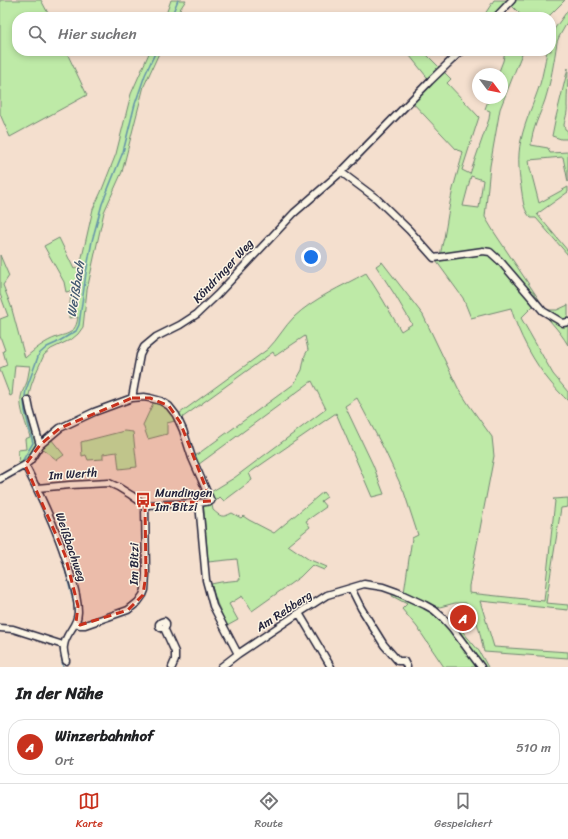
<!DOCTYPE html>
<html lang="de">
<head>
<meta charset="utf-8">
<style>
	:root { --surface:#fff; --page:#f2f2f2; --text:#202124; --muted:#757577; --line:#e0e0e0; --accent:#c8321e }
	body { margin:0; font-family:Sriracha,sans-serif; background:var(--page); color:var(--text) }
	.compass { position:absolute; left:472px; top:68px; width:36px; height:36px; border-radius:50%; background:var(--surface); box-shadow:0 2px 6px #0003; rotate:122deg }
	.you { position:absolute; left:311px; top:257px; width:14px; height:14px; margin:-10px; border:3px solid #fff; border-radius:50%; background:#1a73e8; box-shadow:0 0 0 6px #1a73e833 }
	.badge { display:grid; place-items:center; width:26px; height:26px; border-radius:50%; background:var(--accent); color:#fff; font-size:13px; font-weight:700 }
	.pin { position:absolute; translate:-50% -50%; border:2px solid #fff; box-shadow:0 1px 4px #0006 }
	.list { margin:0; padding:0; list-style:none }
	h2 { display:flex; justify-content:space-between; align-items:center; height:52px; margin:0; padding:0 16px; font-size:17px }
	h2 small { font-size:13px; font-weight:400; color:var(--muted) }
	.list li { display:grid; grid-template-columns:26px 1fr auto; gap:12px; align-items:center; box-sizing:border-box; height:56px; margin:0 8px 8px; padding:0 8px; border:1px solid var(--line); border-radius:16px }
	.list b { display:block; font-size:15px; white-space:nowrap }
	.list p { margin:0; font-size:13px; white-space:nowrap; color:var(--muted) }
	.list em { font-size:13px; font-style:normal; color:var(--muted) }
	.icon { flex:none; width:22px; height:22px; fill:none; stroke:currentColor; stroke-width:2; stroke-linecap:round; stroke-linejoin:round }
	.map { position:relative; flex:none; width:568px; height:667px; overflow:hidden }
	.search { position:absolute; background:var(--surface); box-shadow:0 2px 6px #0003; left:12px; right:12px; top:12px; height:44px; display:flex; align-items:center; gap:10px; box-sizing:border-box; padding:0 14px; border-radius:16px; color:var(--muted); font-size:15px }
	.sheet { height:116px; background:var(--surface) }
	nav { display:flex; justify-content:space-around; align-items:center; box-sizing:border-box; height:56px; border-top:1px solid var(--line); background:var(--surface); font-size:11px; color:var(--muted) }
	nav a { display:grid; justify-items:center; gap:2px }
	nav .on { color:var(--accent) }
	.map>svg:first-child { display:block }
	.green { fill:#beeaa7; stroke:#708671; fill-rule:evenodd }
	.lines { fill:none; stroke-linecap:round; stroke-linejoin:round }
	.stream { stroke:#6593a8; stroke-width:1.5 }
	.minor-casing { stroke:#22223b; stroke-width:9 }
	.minor { stroke:#fcf5e5; stroke-width:6 }
	.marked { fill:#c8321e; fill-opacity:0.2; stroke:#c8321e; stroke-width:3; stroke-dasharray:8 5; stroke-linejoin:round }
	.labels { text-anchor:middle; stroke-width:3; stroke-linejoin:round; paint-order:stroke }
	.street-label { font-size:12px; fill:#22223b; stroke:#fcf5e5 }
	.poi-label { font-size:12px; fill:#22223b; stroke:#fcf5e5; text-anchor:start }
	.water-label { font-size:13px; font-style:italic; fill:#435a72; stroke:#fcf5e5 }
</style>
</head>
<body>
<div class="map">
<svg width="568" height="667" viewBox="0 0 568 667">
	<rect width="100%" height="100%" fill="#f4dfce"/>
	<filter id="ink" filterUnits="userSpaceOnUse"><feTurbulence type="fractalNoise" baseFrequency=".025" numOctaves="2"/><feDisplacementMap in="SourceGraphic" scale="8" xChannelSelector="R" yChannelSelector="G"/><feConvolveMatrix kernelMatrix="1 2 1 2 8 2 1 2 1" color-interpolation-filters="sRGB"/></filter>
	<g filter="url(#ink)">
		<path class="green" d="M0,0H41L50,17H17V51H66L87,95L10,137L0,114Z
			M171,0H186L175,17H165Z
			M494,0H565L548,17H520L521,15L509,3L496,17H483Z
			M568,10V21L559,37L557,42C554,62 551,81 545,100C540,115 532,129 531,145L548,148L550,153L568,152V182L563,157L529,160L530,168L539,203L568,187V192L537,214L568,251V255L536,218H531C524,211 523,202 522,193C519,175 517,157 521,140C525,121 534,103 540,84C543,74 545,62 547,51H551V36L555,28Z
			M150,51H160L144,86L122,172L104,212L87,290L83,327L78,334L72,339L51,349L44,355L35,375L31,386L28,400L37,442C36,451 27,462 19,467L18,450L26,449L25,439L30,437C27,426 19,408 21,397C22,391 25,387 27,382C28,377 29,371 30,366L15,365L12,395L10,396L0,370V368L7,365L3,351L5,350L0,336V319L8,316L0,294V255L9,276L3,285L11,306L25,358C34,350 45,341 57,337C62,335 67,335 72,331C76,327 77,323 78,317L69,318L71,291L66,292L64,282L44,246L59,238L74,269L80,266L93,209L101,192L116,154L131,94Z
			M406,51H423L451,79L447,83L479,117L462,170L470,174L489,119L490,111L485,109L489,98H502V74H498L503,61L505,51H523L500,109L490,166L485,217L494,232L546,310H557L568,305V345C559,330 547,317 534,305L521,318L553,374L568,392V401C562,395 556,389 551,383C534,363 518,333 511,308L471,318L463,298L434,258L440,257C441,250 442,245 444,238C447,222 449,205 453,189C456,177 460,165 463,152L457,150L411,101L430,81ZM471,176L483,180L479,208L463,206Z
			M568,68C568,81 567,94 567,106C568,112 565,119 564,125L565,129L568,131V139H561L552,136L555,121Z
			M382,262L423,315L458,388L469,405L492,437L494,456L469,586V593L544,601L555,501L553,499L568,498V507L561,508L546,603L568,605V610L480,601L494,647L568,652V658L484,652C480,635 478,616 466,603H455L436,608L458,626L479,651L488,667H444L417,627L402,609L407,604L392,596L394,588L404,593L412,538L418,535L404,492L385,451L357,398L345,406L373,465L384,494L372,497L336,413L249,473L252,480L224,501L220,497L212,505L213,510C221,517 222,518 232,513L241,518L243,516L249,520L274,533L323,492L327,497L321,501L326,507L306,521L310,527L288,545L308,559L327,567L324,570L312,565L300,577L252,611L242,596L229,604L238,620L227,626L217,603L211,584L221,582L240,580L237,559L208,562L203,501L208,499L206,495L234,478L326,409L312,381L195,467L191,459L294,384L302,370L305,355L308,350L305,336L275,356L273,352L179,420L167,423V434L148,439L143,425L155,399L161,401L176,416L268,349C278,339 284,327 294,317C314,298 341,287 366,273L383,300L401,331L412,324L395,295L376,266Z
			M124,431L133,432L137,467L119,469L117,452L103,454V459L88,460L86,455L82,456L81,442Z
			M51,439L64,455L57,460L40,447Z"/>
		<g class="lines">
			<path class="stream" d="M171,17L178,0
				M22,464L23,460L33,443L25,411L24,402L26,390L39,354L47,347L56,343L76,331L79,325L86,273L92,241L102,204L123,152L135,104L145,75L156,51
				M37,495L50,525
				M60,550L75,608V613
				M61,645L60,648L63,667"/>
			<g class="minor-casing">
				<path id="minor" d="M496,17L512,0
					M341,172L377,199L409,230L434,258L483,251L490,252L501,262L543,311L563,323L568,322
					M132,398L140,355L144,347L156,337L180,325L197,314L217,295L294,213L341,172L430,81L461,51
					M28,400L30,410L40,445
					M25,465C43,500 60,536 70,573C74,585 78,600 78,612C78,626 65,633 64,646C63,650 65,656 66,661
					M0,479L25,465L30,461L40,445L60,428L94,412L132,398L144,397L150,398L161,401L169,406L176,415L183,430L192,458L211,501L199,503L145,505L131,495L118,487L109,483L70,485L37,488
					M199,503L206,580L213,606L238,654
					M351,588L361,608L384,645L398,661H404L407,667
					M299,613L331,667
					M76,622L80,625H85L128,610L138,602L143,595L145,590L146,574L145,505
					M0,628L13,629L60,644
					M164,628H161L159,626V624L161,622L164,621L166,623V626L164,628L175,652V660L172,667
					M221,667L238,654L299,613L327,595L364,584L383,587L397,592L425,605L434,610L442,617L452,628L481,667"/>
			</g>
			<use href="#minor" class="minor"/>
		</g>
	</g>
	<path class="marked" d="M132,398H150L169,406L180,422L211,501L145,505L146,574L143,595L128,610L80,625L76,622L78,606L65,555L25,465L40,445L60,428Z"/>
	<defs>
		<g id="bus-bare" transform="scale(1.2)"><path d="M-5-6H5V4H4V6H2V4H-2V6H-4V4H-5ZM-3.5-4V0h7V-4ZM-3.5 1.2v1.5H-2V1.2ZM2 1.2v1.5H3.5V1.2Z" fill="#c8321e" stroke="#fcf5e5" stroke-width="2.5" paint-order="stroke"/></g>
	</defs>
	<g fill-rule="evenodd">
		<use href="#bus-bare" x="143" y="500"/>
	</g>
	<g class="labels">
		<g class="street-label">
			<text transform="translate(223 271) rotate(-47)" y="4">Köndringer Weg</text>
			<text transform="translate(73 474) rotate(-4)" y="4">Im Werth</text>
			<text transform="translate(71 547) rotate(71)" y="4">Weißbachweg</text>
			<text transform="translate(134 564) rotate(-89)" y="4">Im Bitzi</text>
			<text transform="translate(284 611) rotate(-33)" y="4">Am Rebberg</text>
		</g>
		<g class="poi-label">
			<text x="155" y="497">Mundingen<tspan x="155" dy="14">Im Bitzi</tspan></text>
		</g>
		<g class="water-label">
			<text transform="translate(75 289) rotate(-81)" y="5">Weißbach</text>
		</g>
	</g>
</svg>
<svg class="compass" viewBox="-18 -18 36 36"><path d="M0-13l5 13h-10z" fill="#e53935"/><path d="M0 13l5-13h-10z" fill="#757577"/></svg>
<div class="you"></div>
<div class="pin badge" style="left:463px;top:618px">A</div>
<div class="search"><svg class="icon" aria-label="search" viewBox="0 0 24 24"><circle cx="10" cy="10" r="6"/><path d="M15 15l6 6"/></svg>Hier suchen</div>
</div>
<section class="sheet">
<h2>In der Nähe<small></small></h2>
<ul class="list">
<li><span class="badge">A</span><div><b>Winzerbahnhof</b><p>Ort</p></div><em>510 m</em></li>
</ul>
</section>
<nav>
<a class="on"><svg class="icon" aria-label="map" viewBox="0 0 24 24"><path d="M3 6l6-2 6 2 6-2v14l-6 2-6-2-6 2zM9 4v14M15 6v14"/></svg>Karte</a>
<a><svg class="icon" aria-label="directions" viewBox="0 0 24 24"><path d="M12 3l9 9-9 9-9-9zM9 14v-3h6M13 9l2 2-2 2"/></svg>Route</a>
<a><svg class="icon" aria-label="saved" viewBox="0 0 24 24"><path d="M7 4h10v16l-5-4-5 4z"/></svg>Gespeichert</a>
</nav>
</body>
</html>
